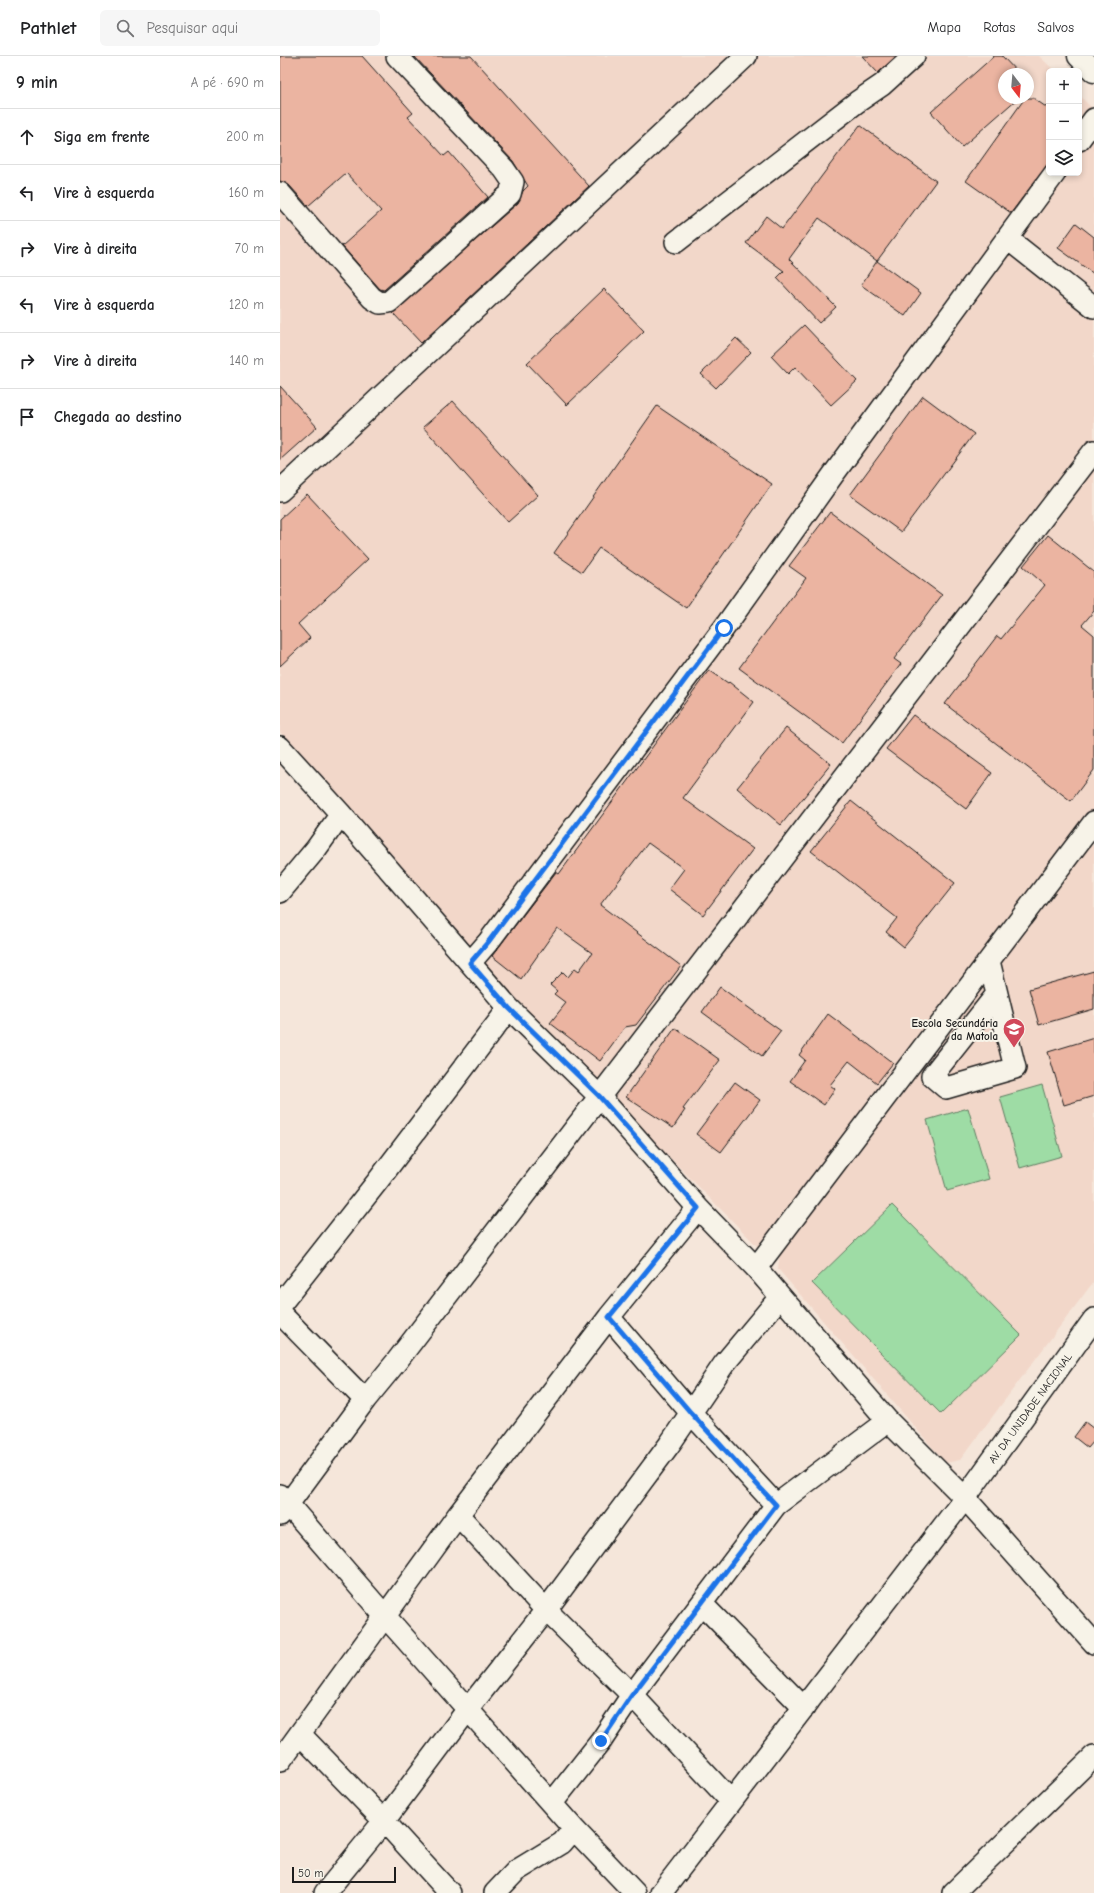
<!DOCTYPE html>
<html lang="pt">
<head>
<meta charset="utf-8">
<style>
	:root { --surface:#fff; --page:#f6f6f6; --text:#202124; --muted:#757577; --line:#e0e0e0 }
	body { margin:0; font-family:"Comic Neue",sans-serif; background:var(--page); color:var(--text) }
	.controls { position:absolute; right:12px; top:12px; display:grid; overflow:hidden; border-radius:6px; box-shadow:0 2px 6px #0003 }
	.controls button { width:36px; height:36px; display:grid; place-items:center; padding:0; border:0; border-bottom:1px solid var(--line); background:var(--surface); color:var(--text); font:20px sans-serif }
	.compass { position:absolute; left:718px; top:12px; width:36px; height:36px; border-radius:50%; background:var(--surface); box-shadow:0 2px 6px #0003; rotate:164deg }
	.scale { position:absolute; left:12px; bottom:10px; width:104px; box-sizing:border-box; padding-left:4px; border:2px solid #1c1c1c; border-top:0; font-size:11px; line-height:14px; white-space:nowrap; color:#1c1c1c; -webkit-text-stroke:3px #f7f3e8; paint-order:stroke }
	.stop { position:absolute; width:12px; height:12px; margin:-9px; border:3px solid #1a73e8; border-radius:50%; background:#fff }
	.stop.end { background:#1a73e8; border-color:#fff; box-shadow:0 1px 4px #0008 }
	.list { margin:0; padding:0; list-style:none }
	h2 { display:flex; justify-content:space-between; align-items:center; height:52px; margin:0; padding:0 16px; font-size:17px }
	h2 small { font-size:13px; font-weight:400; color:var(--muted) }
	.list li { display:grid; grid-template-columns:26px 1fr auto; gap:12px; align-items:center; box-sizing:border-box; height:56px; padding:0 16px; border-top:1px solid var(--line) }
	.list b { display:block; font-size:15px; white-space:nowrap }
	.list em { font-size:13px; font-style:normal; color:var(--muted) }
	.icon { flex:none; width:22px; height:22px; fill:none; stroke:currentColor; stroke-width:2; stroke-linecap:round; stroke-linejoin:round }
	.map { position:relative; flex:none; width:814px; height:1837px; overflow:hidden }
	header { display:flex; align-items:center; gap:24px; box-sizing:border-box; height:56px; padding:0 20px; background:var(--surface); border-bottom:1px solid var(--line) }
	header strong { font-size:19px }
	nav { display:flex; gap:22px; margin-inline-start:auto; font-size:14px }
	.search { width:280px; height:36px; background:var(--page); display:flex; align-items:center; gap:10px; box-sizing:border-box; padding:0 14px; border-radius:6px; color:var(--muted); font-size:15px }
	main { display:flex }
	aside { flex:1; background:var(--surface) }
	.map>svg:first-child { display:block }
	.built { fill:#f2d7c9; fill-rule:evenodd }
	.green { fill:#9edca5; stroke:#5d7c60 }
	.building { fill:#ebb4a1; stroke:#1c1c1c }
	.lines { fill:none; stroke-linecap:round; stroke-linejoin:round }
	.minor-casing { stroke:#1c1c1c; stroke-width:24 }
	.highway-casing { stroke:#1c1c1c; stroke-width:25 }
	.minor { stroke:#f7f3e8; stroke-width:21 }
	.highway { stroke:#f7f3e8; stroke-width:22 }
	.route { stroke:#1a73e8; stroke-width:5 }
	.labels { text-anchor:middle; stroke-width:4; stroke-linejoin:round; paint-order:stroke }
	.poi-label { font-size:11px; font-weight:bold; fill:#1c1c1c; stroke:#f7f3e8; text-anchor:end }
	.street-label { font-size:11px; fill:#1c1c1c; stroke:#f7f3e8 }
</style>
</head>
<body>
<header>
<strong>Pathlet</strong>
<div class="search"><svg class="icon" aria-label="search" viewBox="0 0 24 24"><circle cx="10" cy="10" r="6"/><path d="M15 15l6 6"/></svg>Pesquisar aqui</div>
<nav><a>Mapa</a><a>Rotas</a><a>Salvos</a></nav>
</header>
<main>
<aside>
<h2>9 min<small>A pé · 690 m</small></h2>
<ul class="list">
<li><svg class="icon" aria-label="ahead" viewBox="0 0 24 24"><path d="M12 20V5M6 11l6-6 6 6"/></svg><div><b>Siga em frente</b></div><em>200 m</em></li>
<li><svg class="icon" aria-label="left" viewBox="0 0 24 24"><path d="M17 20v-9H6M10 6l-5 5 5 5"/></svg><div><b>Vire à esquerda</b></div><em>160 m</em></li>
<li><svg class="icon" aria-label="right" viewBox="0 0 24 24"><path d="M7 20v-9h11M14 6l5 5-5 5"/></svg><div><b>Vire à direita</b></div><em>70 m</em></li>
<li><svg class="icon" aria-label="left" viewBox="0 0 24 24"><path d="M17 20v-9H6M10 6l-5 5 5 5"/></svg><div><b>Vire à esquerda</b></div><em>120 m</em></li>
<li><svg class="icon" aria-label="right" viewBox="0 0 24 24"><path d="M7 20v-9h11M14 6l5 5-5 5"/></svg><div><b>Vire à direita</b></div><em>140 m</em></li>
<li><svg class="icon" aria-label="arrive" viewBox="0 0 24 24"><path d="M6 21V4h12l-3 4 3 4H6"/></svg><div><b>Chegada ao destino</b></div></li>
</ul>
</aside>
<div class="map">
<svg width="814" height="1837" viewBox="0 0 814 1837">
	<rect width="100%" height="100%" fill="#f5e6da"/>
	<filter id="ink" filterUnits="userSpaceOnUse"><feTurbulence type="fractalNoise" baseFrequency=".025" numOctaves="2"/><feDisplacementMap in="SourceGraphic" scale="8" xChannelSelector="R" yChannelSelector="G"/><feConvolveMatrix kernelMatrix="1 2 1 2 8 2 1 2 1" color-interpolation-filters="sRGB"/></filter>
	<g filter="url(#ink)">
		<path class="built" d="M0,0H759L775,15H769V117H799V39L814,54V784L809,790L814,789V1225L680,1404L666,1407L498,1213L500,1196L492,1205L257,967L0,676ZM724,18H748V42H724Z"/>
		<path class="green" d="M762,1029L782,1100L740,1112L720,1041Z
			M688,1052L709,1123L667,1135L647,1064Z
			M612,1149L741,1279L661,1358L532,1227Z"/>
		<path class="building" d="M0,0H82L133,57L128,61L164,100L169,96L208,141L104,234L100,233L62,190L101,155L66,117L28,150L9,129L0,125Z
			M134,0H191L309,130L141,287L113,257L238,147L243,135L248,130L233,105Z
			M582,0H616L598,17Z
			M714,0H722L739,18H724V42H738L682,91L651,56Z
			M745,42H753L769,53V107L731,157L686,125Z
			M580,69L656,125L597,205L539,162L509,203L556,251L539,267L497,222L504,215L466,187L486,160L502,173Z
			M796,167L814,181V218L778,192Z
			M597,205L641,237L625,260L581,229Z
			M324,233L364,275L287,349L247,307Z
			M524,269L577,325L551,349L515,311L508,318L491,300Z
			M456,282L471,296L436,332L421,318Z
			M0,330L37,371L0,404Z
			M643,340L694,378L621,476L570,439Z
			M173,345L258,439L228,466L143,371Z
			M377,350L492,428L406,552L319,492L302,516L274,497Z
			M27,438L88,503L18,568L30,582L0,610V463Z
			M550,456L662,539L614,603L621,608L562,687L459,612L526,522L509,510Z
			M768,479L814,516V555L802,569L814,579V714L791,745L665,648L717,580L721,583L765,529L743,510Z
			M429,614L448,627L449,626L474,646L403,742L473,793L423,859L389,833L404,813L368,787L320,849L401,910L356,969L345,971L320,1005L270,967L286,947L274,938L277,935L270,929L283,916L288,921L295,912L299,915L312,897L277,872L241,923L212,900L276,816L279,818Z
			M633,659L712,717L686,753L606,693Z
			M506,672L551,708L501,769L457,732Z
			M571,745L675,827L624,891L606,876L617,862L531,795Z
			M814,915V953L759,969L749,933Z
			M440,931L501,975L482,1000L422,956Z
			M548,958L613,1007L597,1027L569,1005L550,1029L555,1033L544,1049L510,1025L525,1004L519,999Z
			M395,972L440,1004L403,1053L405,1054L393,1072L346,1041Z
			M814,982V1040L784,1049L768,996Z
			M455,1026L480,1044L441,1096L416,1078Z
			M805,1366L814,1373V1385L808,1392L794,1381Z"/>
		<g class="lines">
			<g class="minor-casing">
				<path id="minor" d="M799,84L814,63
					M0,137L92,242L100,247L109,246L230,138L233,126L224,113L117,0
					M728,183L814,251
					M396,186L577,46L602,29L634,0
					M0,435L466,0
					M0,691L61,758L229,952L319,1040L418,1152L476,1212L608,1365L685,1442L814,1587
					M0,836L36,793L61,758
					M709,905L735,1012L666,1032L652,1020L717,938
					M190,907L209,885L444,572L553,419L775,117
					M476,1212L814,766
					M0,1249L97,1126L229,952
					M0,1257L85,1344
					M329,1261L411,1357L496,1449
					M0,1439L104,1559L294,1773L355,1837
					M0,1459L85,1344L117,1305L814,395
					M178,1459L266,1554L352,1639L451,1745
					M422,1548L524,1652
					M20,1678L104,1765L170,1837
					M0,1705L178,1459L329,1261L418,1152
					M272,1747L321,1685L352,1639L496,1449L608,1365
					M45,1837L104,1765L188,1653L266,1554L389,1389L444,1308L500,1241
					M215,1837L236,1815L282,1787L294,1773
					M381,1837L685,1442L814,1263
					M673,1837L814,1700"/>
			</g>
			<g class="highway-casing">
				<path id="highway" d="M799,0L814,15"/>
			</g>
			<use href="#minor" class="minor"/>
			<use href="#highway" class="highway"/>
		</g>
	</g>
	<g class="lines" filter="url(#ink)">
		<path class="route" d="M321,1685L352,1639L496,1449L411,1357L329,1261L418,1152L319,1040L229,952L190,907L209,885L444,572"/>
	</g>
	<defs>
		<g id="school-pin" transform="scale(1.15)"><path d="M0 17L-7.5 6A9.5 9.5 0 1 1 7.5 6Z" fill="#d1495b" stroke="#f7f3e8"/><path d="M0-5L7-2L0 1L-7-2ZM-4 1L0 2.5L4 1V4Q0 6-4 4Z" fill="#fff"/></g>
	</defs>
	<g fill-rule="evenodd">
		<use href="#school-pin" x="734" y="973"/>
	</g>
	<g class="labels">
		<g class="poi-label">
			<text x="718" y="971">Escola Secundária<tspan x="718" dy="13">da Matola</tspan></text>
		</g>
		<g class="street-label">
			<text transform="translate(750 1352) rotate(-54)" y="4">AV. DA UNIDADE NACIONAL</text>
		</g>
	</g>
</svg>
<div class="controls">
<button>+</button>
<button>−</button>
<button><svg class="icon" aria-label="layers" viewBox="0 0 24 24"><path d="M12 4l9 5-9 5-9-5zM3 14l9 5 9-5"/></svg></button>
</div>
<svg class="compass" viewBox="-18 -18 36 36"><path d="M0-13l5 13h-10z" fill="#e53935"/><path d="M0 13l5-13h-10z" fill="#757577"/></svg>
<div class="scale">50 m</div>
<div class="stop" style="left:444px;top:572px"></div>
<div class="stop end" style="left:321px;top:1685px"></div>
</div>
</main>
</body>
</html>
